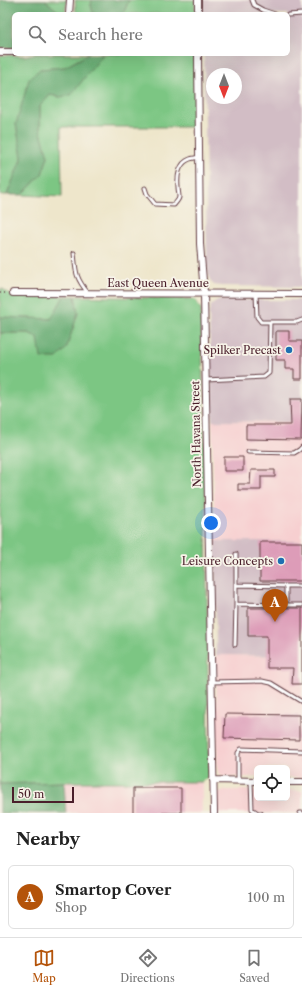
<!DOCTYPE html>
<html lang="en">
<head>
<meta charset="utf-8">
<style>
	:root { --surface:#fff; --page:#f2f2f2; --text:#222; --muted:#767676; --line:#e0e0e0; --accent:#b45309 }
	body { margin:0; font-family:"Libre Caslon Text",serif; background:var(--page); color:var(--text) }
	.controls { position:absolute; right:12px; bottom:12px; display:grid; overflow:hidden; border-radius:6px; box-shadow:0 4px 16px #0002 }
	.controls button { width:36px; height:36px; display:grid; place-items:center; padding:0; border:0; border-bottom:1px solid var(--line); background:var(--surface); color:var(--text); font:20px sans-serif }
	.compass { position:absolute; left:206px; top:68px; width:36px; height:36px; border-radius:50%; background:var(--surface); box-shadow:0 4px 16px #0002; rotate:180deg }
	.scale { position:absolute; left:12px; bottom:10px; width:62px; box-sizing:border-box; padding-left:4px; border:2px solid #4a1f2b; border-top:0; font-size:11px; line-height:14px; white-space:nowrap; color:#4a1f2b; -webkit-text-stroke:3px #f7f3e8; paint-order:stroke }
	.you { position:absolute; left:211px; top:523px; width:14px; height:14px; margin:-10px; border:3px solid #fff; border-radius:50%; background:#1a73e8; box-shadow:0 0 0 6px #1a73e833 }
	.badge { display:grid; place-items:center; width:26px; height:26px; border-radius:50%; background:var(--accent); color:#fff; font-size:13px; font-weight:700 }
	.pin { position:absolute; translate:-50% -33px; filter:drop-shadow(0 1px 2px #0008) }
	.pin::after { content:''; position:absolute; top:21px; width:14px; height:12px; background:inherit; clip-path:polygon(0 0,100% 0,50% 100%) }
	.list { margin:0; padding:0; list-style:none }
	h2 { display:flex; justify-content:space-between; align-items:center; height:52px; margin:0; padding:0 16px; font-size:17px }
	h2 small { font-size:13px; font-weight:400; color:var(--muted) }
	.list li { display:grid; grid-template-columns:26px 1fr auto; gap:12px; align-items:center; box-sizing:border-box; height:64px; margin:0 8px 8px; padding:0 8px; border:1px solid var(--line); border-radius:6px }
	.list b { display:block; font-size:15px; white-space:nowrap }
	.list p { margin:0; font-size:13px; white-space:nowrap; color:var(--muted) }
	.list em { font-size:13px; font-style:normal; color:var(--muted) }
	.icon { flex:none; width:22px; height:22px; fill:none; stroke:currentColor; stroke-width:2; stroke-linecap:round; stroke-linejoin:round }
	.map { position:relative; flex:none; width:302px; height:813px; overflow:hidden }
	.search { position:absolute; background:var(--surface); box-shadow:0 4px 16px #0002; left:12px; right:12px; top:12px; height:44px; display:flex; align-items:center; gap:10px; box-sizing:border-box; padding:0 14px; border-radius:6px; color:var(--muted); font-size:15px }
	.sheet { height:124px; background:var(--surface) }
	nav { display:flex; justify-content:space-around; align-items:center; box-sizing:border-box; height:56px; border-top:1px solid var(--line); background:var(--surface); font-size:11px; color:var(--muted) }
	nav a { display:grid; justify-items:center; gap:2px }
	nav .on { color:var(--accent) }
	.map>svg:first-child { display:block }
	.built { fill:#f7cfd0 }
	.industrial { fill:#d2bdc5; fill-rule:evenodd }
	.green { fill:#7cc683; stroke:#637257 }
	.forest { fill:#65ab71; stroke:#58654e }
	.building { fill:#dd9cb8 }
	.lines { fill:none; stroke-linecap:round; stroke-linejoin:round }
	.service-casing { stroke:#633d43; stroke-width:5 }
	.minor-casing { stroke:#633d43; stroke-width:8 }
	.path { stroke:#633d43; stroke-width:1.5; stroke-dasharray:1 3; stroke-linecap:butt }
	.service { stroke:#fff; stroke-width:3 }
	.minor { stroke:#fff; stroke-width:6 }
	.poi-dot { fill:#1f6fb2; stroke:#f7f3e8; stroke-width:1.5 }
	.labels { text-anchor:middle; stroke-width:3.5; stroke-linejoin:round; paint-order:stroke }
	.street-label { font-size:11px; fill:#4a1f2b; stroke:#f7f3e8 }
	.poi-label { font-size:11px; fill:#4a1f2b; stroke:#f7f3e8; text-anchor:end }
</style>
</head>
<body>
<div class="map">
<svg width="302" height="813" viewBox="0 0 302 813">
	<rect width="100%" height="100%" fill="#f7f3e8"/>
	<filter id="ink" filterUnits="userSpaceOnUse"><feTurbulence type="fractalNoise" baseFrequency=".025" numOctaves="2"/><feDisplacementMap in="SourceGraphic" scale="8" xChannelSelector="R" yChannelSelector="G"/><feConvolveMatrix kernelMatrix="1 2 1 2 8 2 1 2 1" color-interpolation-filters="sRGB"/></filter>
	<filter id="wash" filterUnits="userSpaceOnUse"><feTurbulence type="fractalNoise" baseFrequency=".012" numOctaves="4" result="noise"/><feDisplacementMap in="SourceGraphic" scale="16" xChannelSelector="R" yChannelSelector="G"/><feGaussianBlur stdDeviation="0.9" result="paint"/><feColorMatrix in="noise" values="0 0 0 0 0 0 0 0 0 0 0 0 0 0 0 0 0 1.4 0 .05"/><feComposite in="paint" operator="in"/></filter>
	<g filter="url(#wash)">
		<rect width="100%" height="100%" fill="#eee6cb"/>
		<path class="built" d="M212,421L302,422V541H215Z
			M216,655L302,656V778H287V768H257V777H224L220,774L217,769Z
			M64,782H202V813H66Z
			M225,790H257V798H287V790L302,791V813H216V799L217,794L221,791Z"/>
		<path class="industrial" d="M203,0H302V287L221,286L214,285L210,281L207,269L204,54H288V14H203ZM212,74H236V98H212Z
			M219,300H302V422L212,421L209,314L210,307L214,302Z
			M215,541H302V656L216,655Z"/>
		<path class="green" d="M45,0H67L65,14H61Z
			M75,0H92L91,5L93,13L95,14H76Z
			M129,0H195V14H123Z
			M34,54H89L65,67L40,69L16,124L22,157L7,195H0V55L24,56Z
			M101,54H195V127H61L62,197L22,195L42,174L48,157L40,129V106L50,95L60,97L102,56Z
			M0,289H3L12,296H64L51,319L0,317Z
			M75,296L193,299L196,301L201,309L206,507L209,775L202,782H64L0,784V396L2,392L0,382V333H29L38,338L66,349L78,313Z"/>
		<path class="forest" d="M0,0H45L61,14H14V48H0Z
			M92,0H129L123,14H95L93,13L91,5Z
			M89,54H101L102,56L71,95L60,97L50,95L40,106V129L48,156L42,174L22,195H7L22,157L16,124L29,79L40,69L65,67Z
			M64,296H75L78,313L66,349L57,358H41L38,338L29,333H0V317L51,319Z
			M64,782L66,813H0V784Z"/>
		<g id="blocks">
			<path class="building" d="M276,331H289V341H302V379H294V369H285V360H276Z
				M290,399H302L301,440L246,439V425H291Z
				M224,457H243V471H224Z
				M251,470H275V477H261V490H238V484H250Z
				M260,542H302V581H260Z
				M248,608H302V684H292L293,668H267V636H248Z
				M225,714L299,715V740L224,738Z
				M133,788H181V813H133Z"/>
		</g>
	</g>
	<g filter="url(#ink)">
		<use href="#blocks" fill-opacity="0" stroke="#633d43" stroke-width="1"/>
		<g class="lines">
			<g class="service-casing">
				<path id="service" d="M252,0L254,5L263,10L275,14
					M288,15L302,14
					M145,188L147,194L155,204L174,205C176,202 179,200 179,197C179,194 178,190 178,187C177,176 179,163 190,159C193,158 196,158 199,157
					M74,253C76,272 75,277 88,293
					M256,294L257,317L261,322H297L302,320
					M206,380L264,377L269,373L270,322
					M248,452L294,453L299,450L302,447
					M236,585L286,586
					M236,604V554
					M286,605H302
					M235,645L236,604L286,605V586H302
					M211,682L262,681L271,683L302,702
					M238,781V753L241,749L302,751
					M251,781L252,809L258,813H261
					M300,813H302"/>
			</g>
			<g class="minor-casing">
				<path id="minor" d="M69,14L70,0
					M198,14V0
					M0,52H14
					M198,54L200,244L204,293L214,813
					M13,293L302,294
					M213,780L257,781
					M287,782H302"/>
			</g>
			<path class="path" d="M0,293H6"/>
			<use href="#service" class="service"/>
			<use href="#minor" class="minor"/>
		</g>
	</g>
	<g class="poi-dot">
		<circle cx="289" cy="350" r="4"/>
		<circle cx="281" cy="561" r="4"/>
	</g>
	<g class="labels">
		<g class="street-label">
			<text x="158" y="287">East Queen Avenue</text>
			<text transform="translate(196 434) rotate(-91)" y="4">North Havana Street</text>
		</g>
		<g class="poi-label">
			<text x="281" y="354">Spilker Precast</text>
			<text x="273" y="565">Leisure Concepts</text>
		</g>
	</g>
</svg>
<div class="controls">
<button><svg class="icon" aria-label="locate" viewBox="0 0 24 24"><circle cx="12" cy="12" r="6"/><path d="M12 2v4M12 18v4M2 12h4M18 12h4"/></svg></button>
</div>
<svg class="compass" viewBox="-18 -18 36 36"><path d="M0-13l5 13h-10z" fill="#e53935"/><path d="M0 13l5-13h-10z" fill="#767676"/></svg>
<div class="scale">50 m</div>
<div class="you"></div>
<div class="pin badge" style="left:275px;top:622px">A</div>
<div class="search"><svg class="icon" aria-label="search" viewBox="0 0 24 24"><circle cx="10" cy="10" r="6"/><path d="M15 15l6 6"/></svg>Search here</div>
</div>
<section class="sheet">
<h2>Nearby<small></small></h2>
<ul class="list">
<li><span class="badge">A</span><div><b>Smartop Cover</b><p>Shop</p></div><em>100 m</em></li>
</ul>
</section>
<nav>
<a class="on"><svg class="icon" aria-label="map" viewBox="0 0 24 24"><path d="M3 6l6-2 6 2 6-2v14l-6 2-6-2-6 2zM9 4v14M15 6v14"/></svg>Map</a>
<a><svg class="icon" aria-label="directions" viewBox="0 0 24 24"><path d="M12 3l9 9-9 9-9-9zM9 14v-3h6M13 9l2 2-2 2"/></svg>Directions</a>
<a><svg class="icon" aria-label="saved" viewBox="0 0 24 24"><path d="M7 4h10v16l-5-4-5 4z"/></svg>Saved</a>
</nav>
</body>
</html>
